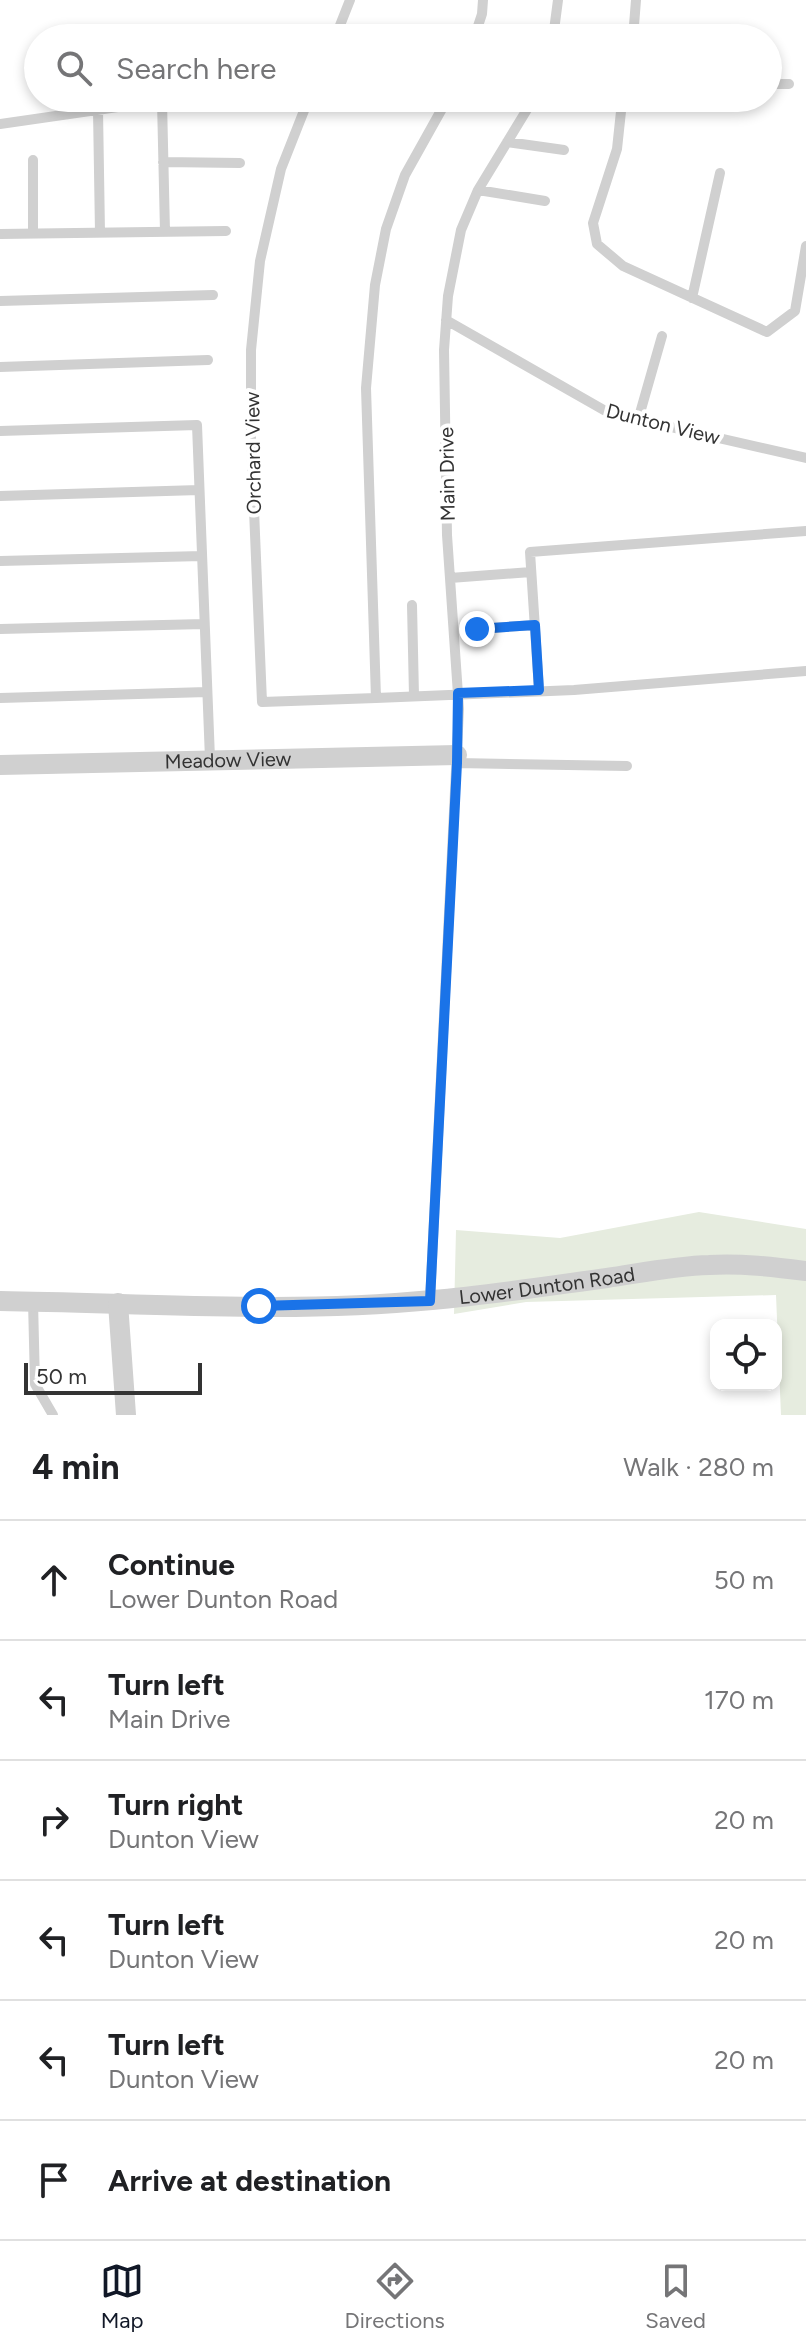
<!DOCTYPE html>
<html lang="en">
<head>
<meta charset="utf-8">
<style>
	:root { --surface:#fff; --page:#f2f2f2; --text:#202124; --muted:#757577; --line:#e0e0e0; --accent:#111827 }
	body { margin:0; font-family:Figtree,sans-serif; background:var(--page); color:var(--text) }
	.controls { position:absolute; right:24px; bottom:24px; display:grid; overflow:hidden; border-radius:16px; box-shadow:0 4px 12px #0003 }
	.controls button { width:72px; height:72px; display:grid; place-items:center; padding:0; border:0; border-bottom:2px solid var(--line); background:var(--surface); color:var(--text); font:40px sans-serif }
	.scale { position:absolute; left:24px; bottom:20px; width:178px; box-sizing:border-box; padding-left:8px; border:4px solid #333; border-top:0; font-size:22px; line-height:28px; white-space:nowrap; color:#333; -webkit-text-stroke:6px #fff; paint-order:stroke }
	.stop { position:absolute; width:24px; height:24px; margin:-18px; border:6px solid #1a73e8; border-radius:50%; background:#fff }
	.stop.end { background:#1a73e8; border-color:#fff; box-shadow:0 2px 8px #0008 }
	.list { margin:0; padding:0; list-style:none }
	h2 { display:flex; justify-content:space-between; align-items:center; height:104px; margin:0; padding:0 32px; font-size:34px }
	h2 small { font-size:26px; font-weight:400; color:var(--muted) }
	.list li { display:grid; grid-template-columns:52px 1fr auto; gap:24px; align-items:center; box-sizing:border-box; height:120px; padding:0 32px; border-top:2px solid var(--line) }
	.list b { display:block; font-size:30px; white-space:nowrap }
	.list p { margin:0; font-size:26px; white-space:nowrap; color:var(--muted) }
	.list em { font-size:26px; font-style:normal; color:var(--muted) }
	.icon { flex:none; width:44px; height:44px; fill:none; stroke:currentColor; stroke-width:2; stroke-linecap:round; stroke-linejoin:round }
	.map { position:relative; flex:none; width:806px; height:1415px; overflow:hidden }
	.search { position:absolute; background:var(--surface); box-shadow:0 4px 12px #0003; left:24px; right:24px; top:24px; height:88px; display:flex; align-items:center; gap:20px; box-sizing:border-box; padding:0 28px; border-radius:44px; color:var(--muted); font-size:30px }
	.sheet { height:824px; background:var(--surface) }
	nav { display:flex; justify-content:space-around; align-items:center; box-sizing:border-box; height:112px; border-top:2px solid var(--line); background:var(--surface); font-size:22px; color:var(--muted) }
	nav a { display:grid; justify-items:center; gap:4px }
	nav .on { color:var(--accent) }
	.map>svg:first-child { display:block }
	.green { fill:#e6ecdf }
	.lines { fill:none; stroke-linecap:round; stroke-linejoin:round }
	.lane { stroke:#d0d0d0; stroke-width:10 }
	.street { stroke:#d0d0d0; stroke-width:20 }
	.route { stroke:#1a73e8; stroke-width:10 }
	.labels { text-anchor:middle; stroke-width:8; stroke-linejoin:round; paint-order:stroke }
	.street-label { font-size:20px; fill:#333; stroke:#fff }
</style>
</head>
<body>
<div class="map">
<svg width="806" height="1415" viewBox="0 0 806 1415">
	<rect width="100%" height="100%" fill="#fff"/>
	<path class="green" d="M699,1212L806,1229V1415H781L776,1295L526,1302L454,1314L456,1230L560,1238Z"/>
	<g class="lines">
		<path class="lane" d="M335,38L350,0
			M474,38L482,14L483,0
			M553,38L558,0
			M633,38L636,0
			M768,84H789
			M309,98L281,169L260,261L251,350V438L262,702L376,698
			M448,98L405,175L386,229L375,285L366,388L376,698L574,690L806,671
			M579,98L622,102L617,149L593,223L597,244L623,266L767,332L795,311L806,246
			M162,101L165,232
			M98,110L100,233
			M0,124L180,98
			M507,142L564,150
			M33,160V234
			M163,162L240,163
			M478,190L545,201
			M0,234L226,231
			M692,298L720,173
			M0,301L213,295
			M446,320L609,413L806,458
			M0,367L208,360
			M638,420L662,336
			M0,431L197,425L210,759
			M0,496L199,490
			M0,561L202,556
			M450,578L531,572
			M412,605L414,696
			M0,629L204,624
			M477,629L535,625
			M539,690L530,552L806,531
			M0,698L207,692
			M457,763L627,766
			M33,1301L35,1384L53,1415
			M430,1301L459,709L447,535L444,350L448,296L461,230L478,190L534,98"/>
		<g class="street">
			<path id="s1" d="M0,765L457,755"/>
			<path id="s2" d="M0,1301C143,1303 289,1314 432,1300C490,1295 548,1286 607,1278C641,1273 674,1266 709,1265C741,1263 774,1267 806,1271"/>
			<path d="M118,1303L126,1415"/>
		</g>
	</g>
	<g class="lines">
		<path class="route" d="M259,1306L430,1301L457,763L458,693L539,690L535,625L477,629"/>
	</g>
	<g class="labels">
		<g class="street-label">
			<text transform="translate(663 424) rotate(14)" y="7">Dunton View</text>
			<text transform="translate(253 453) rotate(-91)" y="7">Orchard View</text>
			<text transform="translate(447 474) rotate(-91)" y="7">Main Drive</text>
			<text dy="7" stroke="none"><textPath href="#s1" startOffset="228">Meadow View</textPath></text>
			<text dy="7" stroke="none"><textPath href="#s2" startOffset="548">Lower Dunton Road</textPath></text>
		</g>
	</g>
</svg>
<div class="controls">
<button><svg class="icon" aria-label="locate" viewBox="0 0 24 24"><circle cx="12" cy="12" r="6"/><path d="M12 2v4M12 18v4M2 12h4M18 12h4"/></svg></button>
</div>
<div class="scale">50 m</div>
<div class="stop" style="left:259px;top:1306px"></div>
<div class="stop end" style="left:477px;top:629px"></div>
<div class="search"><svg class="icon" aria-label="search" viewBox="0 0 24 24"><circle cx="10" cy="10" r="6"/><path d="M15 15l6 6"/></svg>Search here</div>
</div>
<section class="sheet">
<h2>4 min<small>Walk · 280 m</small></h2>
<ul class="list">
<li><svg class="icon" aria-label="ahead" viewBox="0 0 24 24"><path d="M12 20V5M6 11l6-6 6 6"/></svg><div><b>Continue</b><p>Lower Dunton Road</p></div><em>50 m</em></li>
<li><svg class="icon" aria-label="left" viewBox="0 0 24 24"><path d="M17 20v-9H6M10 6l-5 5 5 5"/></svg><div><b>Turn left</b><p>Main Drive</p></div><em>170 m</em></li>
<li><svg class="icon" aria-label="right" viewBox="0 0 24 24"><path d="M7 20v-9h11M14 6l5 5-5 5"/></svg><div><b>Turn right</b><p>Dunton View</p></div><em>20 m</em></li>
<li><svg class="icon" aria-label="left" viewBox="0 0 24 24"><path d="M17 20v-9H6M10 6l-5 5 5 5"/></svg><div><b>Turn left</b><p>Dunton View</p></div><em>20 m</em></li>
<li><svg class="icon" aria-label="left" viewBox="0 0 24 24"><path d="M17 20v-9H6M10 6l-5 5 5 5"/></svg><div><b>Turn left</b><p>Dunton View</p></div><em>20 m</em></li>
<li><svg class="icon" aria-label="arrive" viewBox="0 0 24 24"><path d="M6 21V4h12l-3 4 3 4H6"/></svg><div><b>Arrive at destination</b></div></li>
</ul>
</section>
<nav>
<a class="on"><svg class="icon" aria-label="map" viewBox="0 0 24 24"><path d="M3 6l6-2 6 2 6-2v14l-6 2-6-2-6 2zM9 4v14M15 6v14"/></svg>Map</a>
<a><svg class="icon" aria-label="directions" viewBox="0 0 24 24"><path d="M12 3l9 9-9 9-9-9zM9 14v-3h6M13 9l2 2-2 2"/></svg>Directions</a>
<a><svg class="icon" aria-label="saved" viewBox="0 0 24 24"><path d="M7 4h10v16l-5-4-5 4z"/></svg>Saved</a>
</nav>
</body>
</html>
